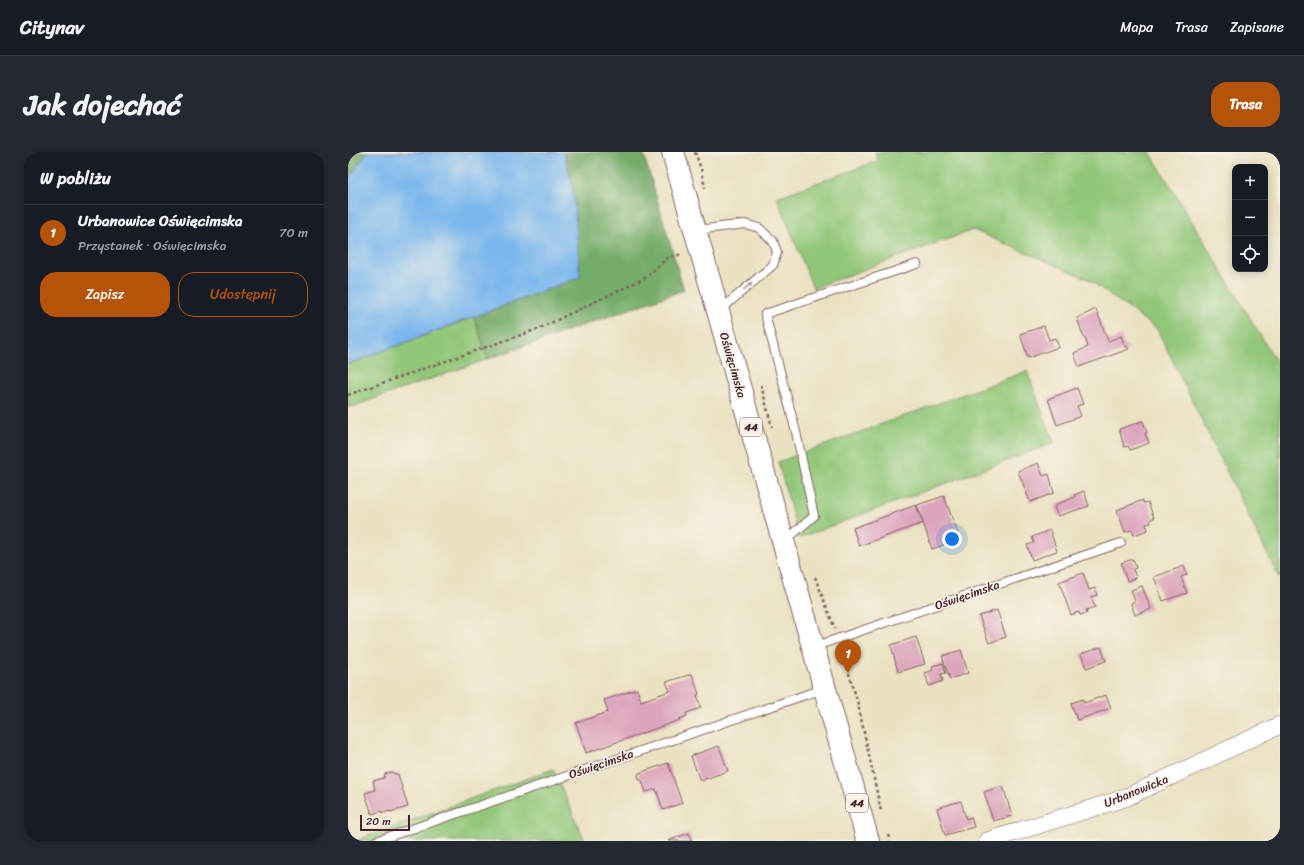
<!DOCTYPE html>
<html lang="pl">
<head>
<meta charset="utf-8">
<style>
	:root { --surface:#171b24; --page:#242831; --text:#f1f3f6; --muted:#9ea1a6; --line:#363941; --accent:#b45309 }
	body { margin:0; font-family:Sriracha,sans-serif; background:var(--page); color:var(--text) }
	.controls { position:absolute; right:12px; top:12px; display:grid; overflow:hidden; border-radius:8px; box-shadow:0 2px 10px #0003 }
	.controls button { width:36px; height:36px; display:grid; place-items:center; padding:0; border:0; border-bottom:1px solid var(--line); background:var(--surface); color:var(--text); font:20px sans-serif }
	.scale { position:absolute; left:12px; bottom:10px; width:50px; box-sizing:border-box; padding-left:4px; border:2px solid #4a1f2b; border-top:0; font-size:11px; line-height:14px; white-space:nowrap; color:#4a1f2b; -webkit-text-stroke:3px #f7f3e8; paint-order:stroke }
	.you { position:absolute; left:604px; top:387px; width:14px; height:14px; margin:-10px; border:3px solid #fff; border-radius:50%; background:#1a73e8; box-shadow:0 0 0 6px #1a73e833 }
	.badge { display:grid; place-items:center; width:26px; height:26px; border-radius:50%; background:var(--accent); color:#fff; font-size:13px; font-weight:700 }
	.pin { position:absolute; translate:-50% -33px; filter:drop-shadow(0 1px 2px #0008) }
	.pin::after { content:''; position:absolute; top:21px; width:14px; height:12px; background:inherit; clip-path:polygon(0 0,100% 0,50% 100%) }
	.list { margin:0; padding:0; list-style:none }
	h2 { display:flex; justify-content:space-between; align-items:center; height:52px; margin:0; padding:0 16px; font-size:17px }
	h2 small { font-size:13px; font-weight:400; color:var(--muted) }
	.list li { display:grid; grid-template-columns:26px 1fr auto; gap:12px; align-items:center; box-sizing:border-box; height:56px; padding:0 16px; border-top:1px solid var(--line) }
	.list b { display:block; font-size:15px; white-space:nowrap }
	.list p { margin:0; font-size:13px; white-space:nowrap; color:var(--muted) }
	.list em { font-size:13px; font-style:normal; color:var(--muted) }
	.actions { display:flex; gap:8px; padding:12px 16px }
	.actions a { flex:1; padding:9px 0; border:1px solid var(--accent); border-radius:16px; text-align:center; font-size:14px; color:var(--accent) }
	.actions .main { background:var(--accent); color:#fff }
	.icon { flex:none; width:22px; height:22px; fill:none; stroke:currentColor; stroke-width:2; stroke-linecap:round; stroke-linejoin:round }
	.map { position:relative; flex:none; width:932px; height:689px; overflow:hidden; border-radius:16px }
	header { display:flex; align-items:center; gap:24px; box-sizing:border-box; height:56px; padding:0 20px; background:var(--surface); border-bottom:1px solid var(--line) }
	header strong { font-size:19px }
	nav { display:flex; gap:22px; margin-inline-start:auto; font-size:14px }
	.intro { display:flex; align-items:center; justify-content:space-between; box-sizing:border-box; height:96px; padding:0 24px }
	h1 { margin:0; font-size:28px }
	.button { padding:10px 18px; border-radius:16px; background:var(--accent); color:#fff; font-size:14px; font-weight:700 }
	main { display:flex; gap:24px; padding:0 24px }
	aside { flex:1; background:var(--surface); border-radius:16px; box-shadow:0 2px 10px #0003 }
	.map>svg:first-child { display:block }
	.green { fill:#92c779; stroke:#6e7352 }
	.forest { fill:#75ac69; stroke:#60664a }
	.water { fill:#7ab7ed; stroke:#626b8c }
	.building { fill:#dda5bd }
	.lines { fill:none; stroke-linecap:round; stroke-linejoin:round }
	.lane-casing { stroke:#826360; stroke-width:10 }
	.street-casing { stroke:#826360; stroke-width:18 }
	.highway-casing { stroke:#826360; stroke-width:24 }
	.path { stroke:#826360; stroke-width:2.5; stroke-dasharray:3 3; stroke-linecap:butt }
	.lane { stroke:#fff; stroke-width:8 }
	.street { stroke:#fff; stroke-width:17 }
	.highway { stroke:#fff; stroke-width:22 }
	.oneway { fill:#ae9aa0 }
	.labels { text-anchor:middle; stroke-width:3.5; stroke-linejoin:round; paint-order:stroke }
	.shield { fill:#f7f3e8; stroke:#7e5f64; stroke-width:1 }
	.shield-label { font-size:11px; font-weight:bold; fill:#4a1f2b }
	.street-label { font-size:12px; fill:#4a1f2b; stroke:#f7f3e8 }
</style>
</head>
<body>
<header>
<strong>Citynav</strong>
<nav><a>Mapa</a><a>Trasa</a><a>Zapisane</a></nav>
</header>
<div class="intro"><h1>Jak dojechać</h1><a class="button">Trasa</a></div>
<main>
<aside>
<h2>W pobliżu<small></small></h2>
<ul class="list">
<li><span class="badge">1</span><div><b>Urbanowice Oświęcimska</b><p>Przystanek · Oświęcimska</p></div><em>70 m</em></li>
</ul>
<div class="actions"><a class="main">Zapisz</a><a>Udostępnij</a></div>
</aside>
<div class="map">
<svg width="932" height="689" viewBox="0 0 932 689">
	<rect width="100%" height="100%" fill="#f7f3e8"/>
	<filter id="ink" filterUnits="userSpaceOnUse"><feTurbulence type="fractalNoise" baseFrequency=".025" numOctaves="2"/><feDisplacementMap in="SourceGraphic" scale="8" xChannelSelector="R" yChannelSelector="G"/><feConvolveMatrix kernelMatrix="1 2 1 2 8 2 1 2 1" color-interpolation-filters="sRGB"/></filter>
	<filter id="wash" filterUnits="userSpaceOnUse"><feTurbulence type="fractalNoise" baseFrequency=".012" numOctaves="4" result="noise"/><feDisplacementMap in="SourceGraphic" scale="16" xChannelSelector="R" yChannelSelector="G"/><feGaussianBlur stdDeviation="0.9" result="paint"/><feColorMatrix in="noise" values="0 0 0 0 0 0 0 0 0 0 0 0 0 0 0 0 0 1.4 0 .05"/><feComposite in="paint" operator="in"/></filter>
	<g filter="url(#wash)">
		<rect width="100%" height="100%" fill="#ebe2c2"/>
		<path class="green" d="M527,0H802L932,216V426H931L809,177L740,127L625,78L465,136L429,45L530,9Z
			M126,165L140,207L0,256V212Z
			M679,219L706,291L451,386L430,310Z
			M205,617L237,689H8L20,684Z"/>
		<path class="forest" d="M0,0H19L0,28Z
			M216,0H295L336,138L140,207L126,165L232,125L225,35Z"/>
		<path class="water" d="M19,0H216L225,35L232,125L0,212V28Z"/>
		<g id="blocks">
			<path class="building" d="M748,157L760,189L773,184L777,195L779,194L781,197L731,215L726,201L740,195L737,186H736L729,166Z
				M696,174L701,188L707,186L711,195L680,206L672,182Z
				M729,236L735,252L729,254L733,264L709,273L700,247Z
				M795,269L799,281H797L801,291L782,298L780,294L776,295L771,277Z
				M690,311L695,324L701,322L706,341L682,350L670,319Z
				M736,339L741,354L710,364L706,355L709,353V352L727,345L726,343Z
				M596,344L612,387L584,397L569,353Z
				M795,348V351L800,350L806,366L802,368L803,371L798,372L800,378L786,383L784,378L777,380L769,358Z
				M568,353L575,371L511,394L505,376Z
				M702,378L709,399L684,408L679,393L686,391L684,385Z
				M785,407L788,416L785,417L788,426L779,429L773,411Z
				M836,414L839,423L833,425L839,441L815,449L806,425Z
				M735,421L741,438L747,436L749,443L743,445L747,455L738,458L739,461L732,463L731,460L723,463L711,430Z
				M794,434L803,457L787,463L783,451L787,449L783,438Z
				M649,458L658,485L641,491L631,464Z
				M568,485L577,512L550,520L543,493Z
				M753,495L758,509L738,516L733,502Z
				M613,498L620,521L602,527L594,504Z
				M595,511L598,521L593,522L595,529L581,534L577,521L585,518L584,514Z
				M344,522L351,542L349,543L353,556L338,561L339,564L331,567L332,568L238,601L228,571L260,560L256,548L289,537L293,549L322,539L318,530Z
				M758,543L763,556L729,568L723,551L735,547L736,551Z
				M371,594L380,619L352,629L343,604Z
				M320,611L334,651L315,658L308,637L298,640L294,629L291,627L290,624L291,621Z
				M44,620L47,622H50L60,655L42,660V659L35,661L34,659L24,662L17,641L27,638L25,629L36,626L37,622Z
				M655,634L664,664L645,669L636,640Z
				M613,649L618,667L623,665L626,675L597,683L589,656Z
				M341,681L344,689H320Z"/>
		</g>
	</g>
	<g filter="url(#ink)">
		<use href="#blocks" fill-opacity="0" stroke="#826360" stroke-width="1"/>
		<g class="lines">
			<g class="lane-casing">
				<path id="lane" d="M349,78L397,72L411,76L425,89L429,100L425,113L371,159
					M438,388L466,364L448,280L417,162L569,112
					M465,495L773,391
					M28,689L460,542L477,537"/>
			</g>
			<g class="street-casing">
				<path id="street" d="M639,689L777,646L932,573"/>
			</g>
			<g class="highway-casing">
				<path id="highway" d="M325,0L520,689"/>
			</g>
			<path class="path" d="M347,0L353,17L357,36
				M413,233L424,275
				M0,243L190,177L297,126L321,105L335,102
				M467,425L487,477
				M494,498L509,548L533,659
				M540,683L542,689"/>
			<use href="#lane" class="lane"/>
			<use href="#street" class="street"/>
			<use href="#highway" class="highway"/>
		</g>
		<defs><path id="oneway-solid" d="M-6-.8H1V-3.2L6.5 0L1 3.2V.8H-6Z"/></defs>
		<use class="oneway" href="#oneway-solid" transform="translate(400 134) rotate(-41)"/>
	</g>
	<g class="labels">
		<g class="shield">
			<rect x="392" y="266" width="22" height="18" rx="3"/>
			<rect x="498" y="642" width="22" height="18" rx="3"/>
		</g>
		<g class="shield-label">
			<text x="403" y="279">44</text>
			<text x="509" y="655">44</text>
		</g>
		<g class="street-label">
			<text transform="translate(385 213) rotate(74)" y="4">Oświęcimska</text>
			<text transform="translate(619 443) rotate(-19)" y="4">Oświęcimska</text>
			<text transform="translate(253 612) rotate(-19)" y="4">Oświęcimska</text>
			<text transform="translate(788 639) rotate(-22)" y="4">Urbanowicka</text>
		</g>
	</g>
</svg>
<div class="controls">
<button>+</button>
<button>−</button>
<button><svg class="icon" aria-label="locate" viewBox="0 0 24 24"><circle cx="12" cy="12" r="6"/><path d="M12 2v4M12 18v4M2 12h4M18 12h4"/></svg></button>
</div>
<div class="scale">20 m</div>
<div class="you"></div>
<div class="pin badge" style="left:500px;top:521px">1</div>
</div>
</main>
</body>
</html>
